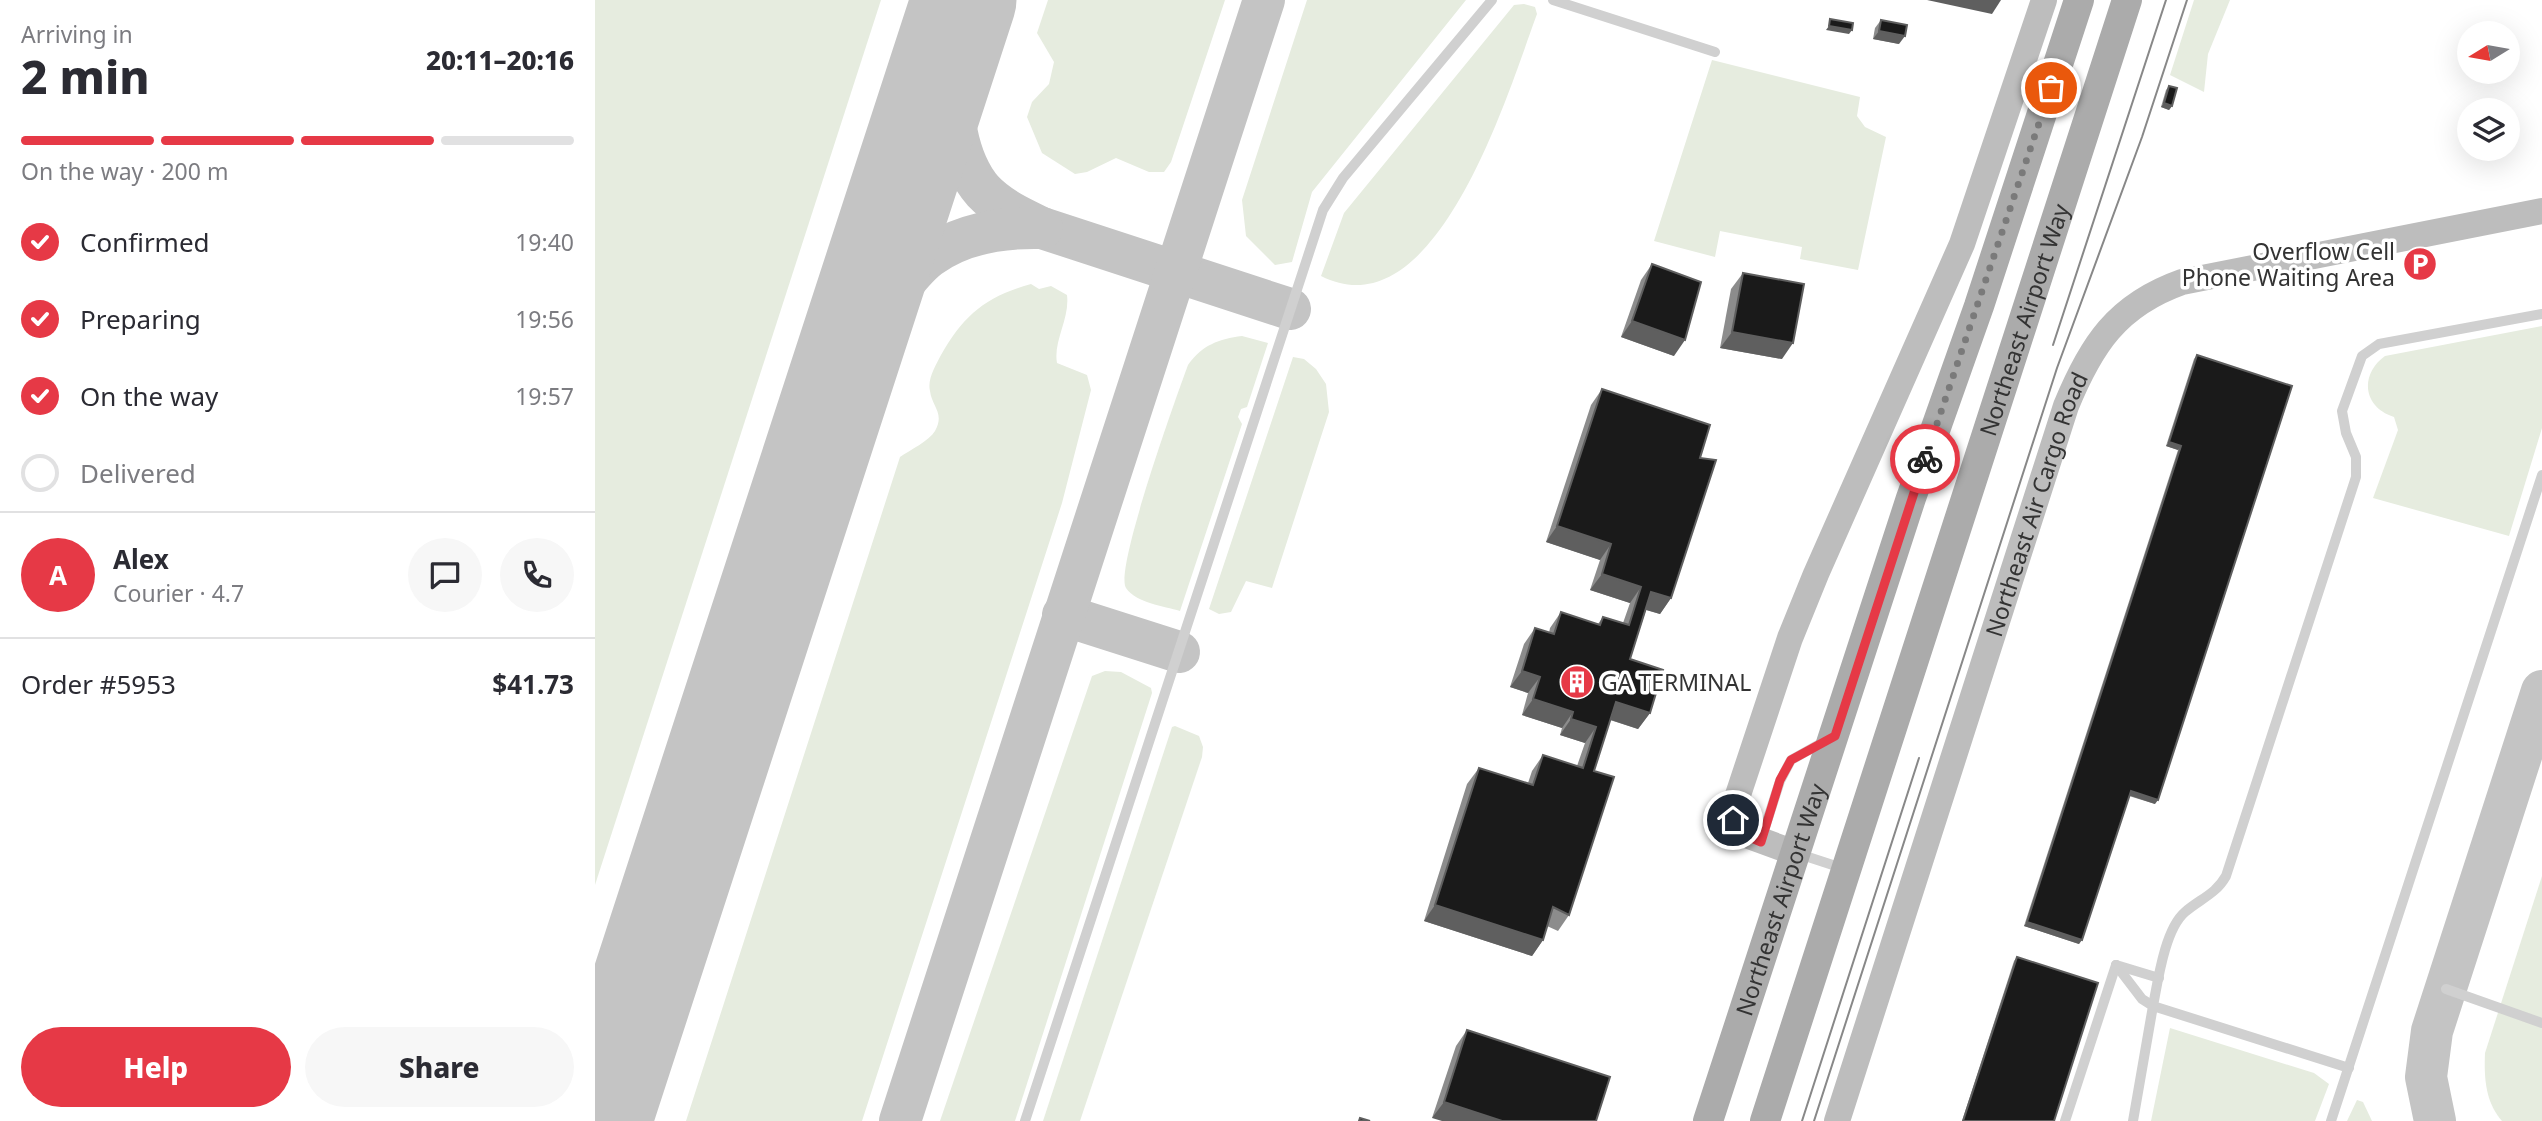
<!DOCTYPE html>
<html lang="en">
<head>
<meta charset="utf-8">
<style>
  body { margin:0; font-family:"Noto Sans",sans-serif; background:#f7f7f7; color:#2b2b33; height:100vh; display:flex; flex-direction:column; font-size:26px; white-space:nowrap }
  * { box-sizing:border-box; margin:0 }
  p { font-size:23px; color:#7c7c81 }
  .icon { flex:none; width:38px; height:38px; fill:none; stroke:currentColor; stroke-width:2; stroke-linecap:round; stroke-linejoin:round }
  .map { position:relative; flex:1; overflow:hidden }
  .panel { display:flex; flex-direction:column; background:#fff; width:595px }
  .panel>* { flex:none }
  .needle { width:46px; rotate:259deg }
  .tools { position:absolute; left:1862px; top:21px; display:grid; gap:14px }
  .tools a { display:grid; place-items:center; width:63px; height:63px; border-radius:50%; background:#fff; box-shadow:0 7px 28px #0002; font-size:35px }
  .pin { position:absolute; display:grid; place-items:center; width:60px; height:60px; color:#fff; margin:-30px; border:4px solid #fff; border-radius:50%; box-shadow:0 2px 7px #0007 }
  .courier { position:absolute; display:grid; place-items:center; width:70px; height:70px; margin:-35px; border:5px solid #e63946; border-radius:50%; background:#fff; color:#222; box-shadow:0 2px 9px #0007 }
  .overview em { font-style:normal; font-weight:800 }
  .overview div { display:flex; flex-direction:column-reverse }
  .overview { display:flex; align-items:center; justify-content:space-between; height:119px; padding:0 21px }
  h1 { font-size:46px; font-weight:800; line-height:52px }
  .bar { display:grid; grid-template-columns:repeat(4,1fr); gap:10px 7px; align-content:center; height:84px; padding:0 21px }
  .bar i { height:9px; border-radius:5px; background:#e1e1e2 }
  .bar .selected { background:#e63946 }
  .bar p { grid-column:span 4 }
  .line { display:flex; align-items:center; gap:18px; padding:0 21px; border-top:2px solid #e1e1e2 }
  .line div { flex:1 }
  .round { display:grid; place-items:center; flex:none; width:74px; height:74px; border-radius:37px; background:#f7f7f7 }
  ol { padding:0 21px; list-style:none }
  li { display:flex; align-items:center; gap:21px; height:77px }
  li p { margin-inline-start:auto }
  li .icon { padding:7px; border-radius:50%; background:#e63946; color:#fff; stroke-width:4 }
  li:last-child { color:#7c7c81 }
  li i { width:38px; height:38px; border:4px solid #e1e1e2; border-radius:50% }
  .action { display:flex; gap:14px; margin-top:auto; padding:14px 21px }
  .action a { flex:1; height:80px; border-radius:42px; background:#e63946; color:#fff; font-size:28px; font-weight:800; line-height:80px; text-align:center }
  .action a+a { background:#f7f7f7; color:#2b2b33 }
  main { display:flex; flex:1; min-height:0 }
  .map>svg:first-child { display:block }
</style>
</head>
<body>
<main>
<section class="panel">
<div class="overview"><div><h1>2 min</h1><p>Arriving in</p></div><em>20:11–20:16</em></div>
<div class="bar"><i class="selected"></i><i class="selected"></i><i class="selected"></i><i></i><p>On the way · 200 m</p></div>
<ol>
<li><svg class="icon" aria-label="check" viewBox="0 0 24 24"><path d="M5 12l5 5 9-10"/></svg>Confirmed<p>19:40</p></li>
<li><svg class="icon" aria-label="check" viewBox="0 0 24 24"><path d="M5 12l5 5 9-10"/></svg>Preparing<p>19:56</p></li>
<li><svg class="icon" aria-label="check" viewBox="0 0 24 24"><path d="M5 12l5 5 9-10"/></svg>On the way<p>19:57</p></li>
<li><i></i>Delivered</li>
</ol>
<div class="line" style="height:126px"><b class="round" style="background:#e63946;color:#fff">A</b><div><b>Alex</b><p>Courier · 4.7</p></div><a class="round"><svg class="icon" aria-label="chat" viewBox="0 0 24 24"><path d="M4 5h16v11H9l-5 4z"/></svg></a><a class="round"><svg class="icon" aria-label="phone" viewBox="0 0 24 24"><path d="M5 4h4l2 5-3 2q2 4 5 5l2-3 5 2v4C11 20 4 13 5 4z"/></svg></a></div>
<div class="line" style="height:91px"><div>Order #5953</div><b>$41.73</b></div>
<div class="action"><a>Help</a><a>Share</a></div>
</section>
<div class="map">
<svg width="1947" height="1121" viewBox="0 0 1947 1121">
  <rect width="100%" height="100%" fill="#fff"/>
  <!-- green -->
  <g fill="#e6ecdf">
    <path d="M0 0H286L0 885Z"/>
    <path d="M453 0H630L576 162 569 172H554L521 158 492 172 480 174 447 153 432 117 437 102 454 84 459 62 442 33Z"/>
    <path d="M712 0H871L717 192 697 262 680 265 651 236 647 200Z"/>
    <path d="M1599 0H1635L1613 54 1609 92 1575 75Z"/>
    <path d="M929 4 940 7 942 14C914 89 842 335 726 276L749 213 919 5Z"/>
    <path d="M1117 60 1265 97 1262 116 1270 127 1291 137 1263 270 1205 259 1207 247 1125 231 1120 257 1059 241Z"/>
    <path d="M436 284 444 289 456 286 472 295C475 319 458 341 462 363L492 375 496 390 467 503 267 1121H91L305 457C315 450 334 441 340 431 350 413 337 407 335 391 332 379 341 365 346 355 369 315 390 297 436 284Z"/>
    <path d="M1947 326V428L1914 536 1778 498 1803 430 1799 417C1767 407 1765 374 1790 356Z"/>
    <path d="M647 336 673 343 652 407 646 409 643 417 647 424 585 611C569 606 541 603 531 588 519 570 582 395 593 365 607 345 624 339 647 336Z"/>
    <path d="M698 357 709 359 721 369 731 384 734 412 677 588 651 581 636 612 624 614 614 609Z"/>
    <path d="M510 671 526 672 556 688 557 693 420 1121H345L497 676Z"/>
    <path d="M580 726 604 736 608 747 607 757 485 1121H448L577 727Z"/>
    <path d="M1947 876V1121H1907C1890 1102 1889 1077 1890 1053Z"/>
    <path d="M1575 1028 1719 1073 1734 1084 1720 1121H1556Z"/>
    <path d="M1762 1100 1768 1102 1777 1121H1752Z"/>
  </g>
  <g fill="none" stroke-linecap="round" stroke-linejoin="round">
    <!-- taxiway -->
    <g stroke="#c4c4c4" stroke-width="42">
      <path d="M354 45C357 92 355 153 388 191 404 208 426 218 447 228L695 309"/>
      <path d="M251 364C271 336 309 276 334 257 367 233 408 227 447 228"/>
      <path d="M468 615 584 652"/>
      <path d="M305 1121 669 0"/>
      <path d="M1840 1121 1831 1077 1837 1031 1947 691"/>
    </g>
    <!-- runway -->
    <path stroke="#c4c4c4" stroke-width="105" d="M4 1121 369 0"/>
    <!-- lane -->
    <g stroke="#d0d0d0" stroke-width="10">
      <path d="M958 0 1120 52"/>
      <path d="M1166 840 1185 781 1196 760 1230 741"/>
      <path d="M1204 854 1250 869"/>
      <path d="M1521 965 1547 999 1558 1006 1538 1121"/>
      <path d="M1521 965 1564 978"/>
      <path d="M1851 989 1947 1023"/>
      <path d="M1754 1068 1558 1006C1563 980 1570 929 1590 912 1605 899 1621 894 1631 876L1761 477V457L1751 433 1747 411 1767 356 1784 344 1947 314"/>
      <path d="M430 1121 728 210 748 178 897 0"/>
      <path d="M1470 1121 1521 965"/>
      <path d="M1736 1121 1947 475"/>
    </g>
    <!-- secondary -->
    <g stroke="#bdbdbd" stroke-width="26">
      <path d="M1200 853 1143 832 1138 810 1195 638 1221 574 1367 244 1449 0"/>
      <path id="s1" d="M1242 1121 1471 406C1496 345 1522 305 1587 282L1947 211"/>
    </g>
    <!-- primary -->
    <g stroke="#ababab" stroke-width="30">
      <path id="s2" d="M1113 1121 1316 498 1384 306 1484 0"/>
      <path id="s3" d="M1170 1121 1532 0"/>
    </g>
    <!-- tram -->
    <g stroke="#888" stroke-width="2">
      <path d="M1458 345 1571 0"/>
      <path d="M1207 1121 1324 758"/>
      <path d="M1219 1121 1462 368 1547 137 1592 0"/>
    </g>
  </g>
  <!-- wall -->
  <g fill="#8c8c8c">
    <path d="M1286 20 1304 44 1278 39 1280 28Z"/>
    <path d="M1574 86 1577 106 1574 110 1566 107 1571 90Z"/>
    <path d="M1057 264 1079 356 1026 337 1046 280Z"/>
    <path d="M1148 273 1187 359 1125 348 1136 289Z"/>
    <path d="M1602 355 1560 804 1534 796 1484 944 1429 926 1583 450 1571 446 1599 359Z"/>
    <path d="M1007 389 1105 458 1076 598 1065 614 1051 610 1035 659 1055 713 1043 729 1015 720 999 771 974 915 963 931 952 926 948 940 937 956 829 921 872 784 884 768 933 783 937 771 948 755 982 766 990 743 965 735 967 728 927 715 933 693 915 687 929 644 940 628 954 633 955 628 966 612 1003 624 1008 617 1028 623 1035 603 995 590 1005 560 951 542 996 405Z"/>
    <path d="M1422 957 1459 1121H1367L1419 961Z"/>
    <path d="M872 1030 1015 1077 837 1118 861 1046Z"/>
  </g>
  <!-- shaded-wall -->
  <g fill="#5f5f5f">
    <path d="M1332 0H1406L1397 14Z"/>
    <path d="M1234 26 1257 30 1254 34 1231 30Z"/>
    <path d="M1284 31 1310 36 1304 44 1278 39Z"/>
    <path d="M1569 103 1577 106 1574 110 1566 107Z"/>
    <path d="M1037 321 1090 340 1079 356 1026 337Z"/>
    <path d="M1137 332 1198 343 1187 359 1125 348Z"/>
    <path d="M1574 442 1586 446 1583 450 1571 446Z"/>
    <path d="M962 526 1016 544 1005 560 951 542Z"/>
    <path d="M1007 574 1046 587 1035 603 995 590Z"/>
    <path d="M1056 592 1076 598 1065 614 1045 608Z"/>
    <path d="M927 671 945 677 933 693 915 687Z"/>
    <path d="M938 699 978 712 967 728 927 715Z"/>
    <path d="M1021 702 1055 713 1043 729 1010 718Z"/>
    <path d="M976 719 1001 727 990 743 965 735Z"/>
    <path d="M1536 791 1563 800 1560 804 1533 795Z"/>
    <path d="M840 905 948 940 937 956 829 921Z"/>
    <path d="M1432 922 1487 940 1484 944 1429 926Z"/>
    <path d="M849 1102 907 1121H847L837 1118Z"/>
  </g>
  <!-- building -->
  <g fill="#1a1a1a" stroke="#5f5f5f" stroke-width="2">
    <path d="M1235 19 1258 23 1257 30 1234 26Z"/>
    <path d="M1286 20 1312 25 1310 36 1284 31Z"/>
    <path d="M1574 86 1582 88 1577 106 1569 103Z"/>
    <path d="M1057 264 1106 282 1090 340 1037 321Z"/>
    <path d="M1148 273 1209 284 1198 343 1137 332Z"/>
    <path d="M1602 355 1697 386 1563 800 1536 791 1487 940 1432 922 1586 446 1574 442Z"/>
    <path d="M1007 389 1115 425 1105 458 1121 460 1076 598 1056 592 1035 659 1068 670 1055 713 1021 702 999 771 1019 777 974 915 958 907 948 940 840 905 884 768 938 785 948 755 988 768 1001 727 976 719 978 712 938 699 945 677 927 671 940 628 959 634 966 612 1005 625 1008 617 1034 625 1046 587 1007 574 1016 544 962 526Z"/>
    <path d="M1422 957 1503 983 1459 1121H1368Z"/>
    <path d="M872 1030 1015 1077 1001 1121H907L849 1102Z"/>
    <path d="M765 1118 775 1121H764Z"/>
  </g>
  <g fill="none" stroke-linecap="round" stroke-linejoin="round">
    <!-- done -->
    <path stroke="#7a7a7a" stroke-width="7" stroke-dasharray="0 12.6" d="M1330 459 1456 88"/>
    <!-- route -->
    <path stroke="#e63946" stroke-width="9" d="M1138 820 1143 832 1166 842 1185 780 1196 760 1240 736 1330 459"/>
  </g>
  <!-- icons -->
  <defs>
    <g id="parking-disc" transform="scale(1.75)"><circle r="9.5" fill="#e63946" stroke="#fff"/><path d="M-3.5-5.5H1a3.5 3.5 0 0 1 0 7H-1V5.5H-3.5ZM-1-3.4V-.6H.8a1.4 1.4 0 0 0 0-2.8Z" fill="#fff"/></g>
    <g id="building-disc" transform="scale(1.75)"><circle r="9.5" fill="#e63946" stroke="#fff"/><path d="M-4-6H4V6H1V3H-1V6H-4ZM-2.5-4.3h1.7v1.8h-1.7ZM.8-4.3h1.7v1.8H.8ZM-2.5-1h1.7V.8h-1.7ZM.8-1h1.7V.8H.8Z" fill="#fff"/></g>
  </defs>
  <g fill-rule="evenodd">
    <use href="#parking-disc" x="1825" y="264"/>
    <use href="#building-disc" x="982" y="682"/>
  </g>
  <g text-anchor="middle" dominant-baseline="central" stroke-width="7" stroke-linejoin="round" paint-order="stroke">
    <!-- poi labels -->
    <g font-size="23" fill="#333" stroke="#fff" text-anchor="end">
      <text x="1800" y="251">Overflow Cell<tspan x="1800" dy="26">Phone Waiting Area</tspan></text>
      <text x="1006" y="682" text-anchor="start">GA TERMINAL</text>
    </g>
    <!-- street labels -->
    <g font-size="23" fill="#333" stroke="#fff">
      <text stroke="none"><textPath href="#s3" startOffset="842">Northeast Airport Way</textPath></text>
      <text stroke="none"><textPath href="#s1" startOffset="648">Northeast Air Cargo Road</textPath></text>
      <text stroke="none"><textPath href="#s2" startOffset="233">Northeast Airport Way</textPath></text>
    </g>
  </g>
</svg>
<div class="tools">
<a><svg class="needle" viewBox="-14 -14 28 28"><path d="M0-13l5 13h-10z" fill="#e53935"/><path d="M0 13l5-13h-10z" fill="#7c7c81"/></svg></a>
<a><svg class="icon" aria-label="layers" viewBox="0 0 24 24"><path d="M12 4l9 5-9 5-9-5zM3 14l9 5 9-5"/></svg></a>
</div>
<div class="pin" style="left:1456px;top:88px;background:#ea580c"><svg class="icon" aria-label="bag" viewBox="0 0 24 24"><path d="M5 8h14l-1 12H6zM9 8a3 3 0 0 1 6 0"/></svg></div>
<div class="pin" style="left:1138px;top:820px;background:#1f2937"><svg class="icon" aria-label="home" viewBox="0 0 24 24"><path d="M3 11l9-7 9 7M6 9v11h12V9"/></svg></div>
<div class="courier" style="left:1330px;top:459px"><svg class="icon" aria-label="bike" viewBox="0 0 24 24"><circle cx="6" cy="16" r="4"/><circle cx="18" cy="16" r="4"/><path d="M6 16l4-8h5l3 8M10 8l3 8H6M13 5h3"/></svg></div>
</div>
</main>
</body>
</html>
